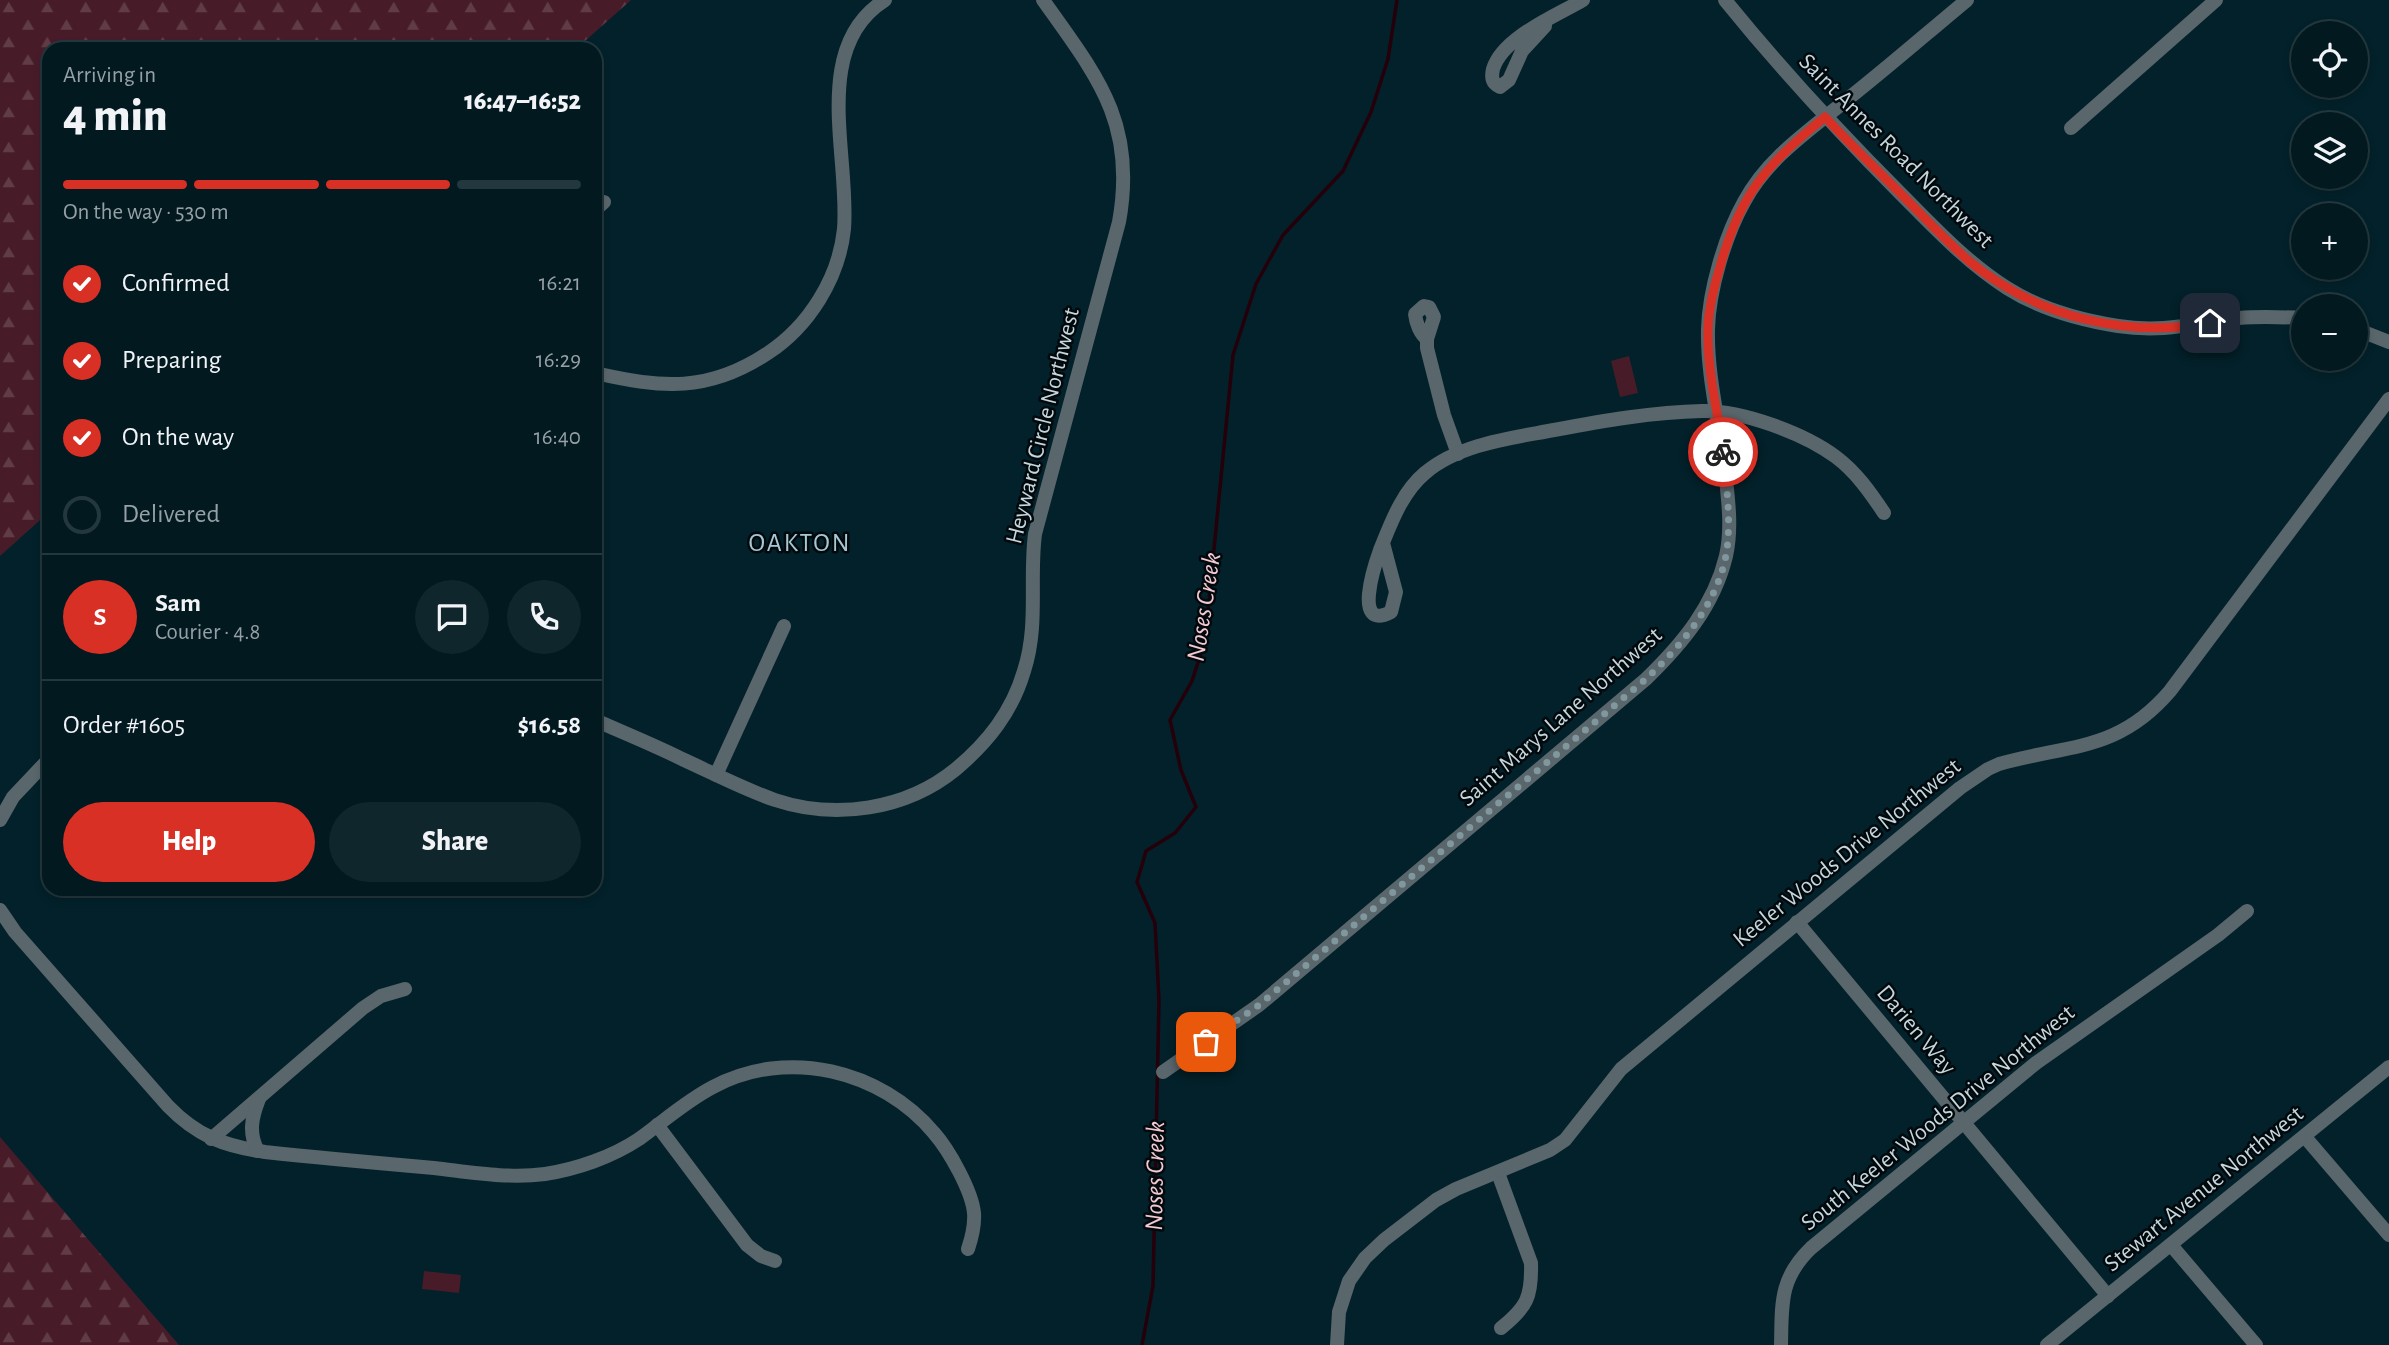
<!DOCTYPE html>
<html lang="en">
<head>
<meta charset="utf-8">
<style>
  body { margin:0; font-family:"Alegreya Sans",sans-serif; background:#10262d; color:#f1f3f6; height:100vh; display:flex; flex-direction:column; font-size:26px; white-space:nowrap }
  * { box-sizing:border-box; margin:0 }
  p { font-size:23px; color:#96a0a5 }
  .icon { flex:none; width:38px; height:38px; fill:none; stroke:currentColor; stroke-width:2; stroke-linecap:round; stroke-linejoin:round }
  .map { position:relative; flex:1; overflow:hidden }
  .side { position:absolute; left:42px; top:42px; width:560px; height:854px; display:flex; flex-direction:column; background:#021920; border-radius:21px; box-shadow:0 4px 10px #0003,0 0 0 2px #23383e }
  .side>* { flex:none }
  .controls { position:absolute; left:2291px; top:21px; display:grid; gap:14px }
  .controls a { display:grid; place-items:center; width:77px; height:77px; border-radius:50%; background:#021920; box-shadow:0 4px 10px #0003,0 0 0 2px #23383e; font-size:35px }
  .pin { position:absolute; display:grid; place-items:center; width:60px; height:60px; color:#fff; margin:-30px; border-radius:14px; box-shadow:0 4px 10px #0006 }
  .courier { position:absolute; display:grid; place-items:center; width:70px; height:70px; margin:-35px; border:5px solid #d93025; border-radius:50%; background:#fff; color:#222; box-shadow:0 2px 9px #0007 }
  .head em { font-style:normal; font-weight:800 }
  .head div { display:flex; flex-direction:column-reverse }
  .head { display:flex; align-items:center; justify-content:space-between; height:119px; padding:0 21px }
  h1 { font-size:46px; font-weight:800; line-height:52px }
  .bar { display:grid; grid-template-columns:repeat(4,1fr); gap:10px 7px; align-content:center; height:84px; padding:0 21px }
  .bar i { height:9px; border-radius:5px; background:#23383e }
  .bar .on { background:#d93025 }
  .bar p { grid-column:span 4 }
  .line { display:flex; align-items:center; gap:18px; padding:0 21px; border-top:2px solid #23383e }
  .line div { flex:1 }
  .round { display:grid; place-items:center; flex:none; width:74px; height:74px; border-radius:37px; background:#10262d }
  ol { padding:0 21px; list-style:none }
  li { display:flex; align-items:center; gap:21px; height:77px }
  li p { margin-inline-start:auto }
  li .icon { padding:7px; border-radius:50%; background:#d93025; color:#fff; stroke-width:4 }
  li:last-child { color:#96a0a5 }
  li i { width:38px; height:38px; border:4px solid #23383e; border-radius:50% }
  .action { display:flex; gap:14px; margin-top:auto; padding:14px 21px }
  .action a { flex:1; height:80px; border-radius:42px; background:#d93025; color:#fff; font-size:28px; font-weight:800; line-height:80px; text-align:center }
  .action a+a { background:#10262d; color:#f1f3f6 }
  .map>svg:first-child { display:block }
</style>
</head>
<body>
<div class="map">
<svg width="2389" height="1345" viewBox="0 0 2389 1345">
  <defs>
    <pattern id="forest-firs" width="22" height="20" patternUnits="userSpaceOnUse" patternTransform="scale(1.75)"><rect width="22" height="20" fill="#471c28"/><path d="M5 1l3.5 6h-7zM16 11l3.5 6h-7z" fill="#603c47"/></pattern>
  </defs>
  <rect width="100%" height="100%" fill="#03212a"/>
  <!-- green -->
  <g fill="#471c28">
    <path d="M1629 356 1638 393 1620 397 1611 361Z"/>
    <path d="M424 1271 461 1275 459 1293 422 1289Z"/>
  </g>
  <!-- forest -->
  <g fill="url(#forest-firs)">
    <path d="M0 0H631L576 49H49V512L0 556Z"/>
    <path d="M0 1137 179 1345H0Z"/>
  </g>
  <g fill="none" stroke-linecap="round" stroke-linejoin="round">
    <!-- stream -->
    <path stroke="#24000a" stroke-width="3.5" d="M1142 1345 1153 1286 1159 1000 1155 923 1137 882 1146 851 1175 833 1196 807 1181 770 1170 720 1192 681 1205 641 1233 355 1256 284 1283 235 1343 171 1371 112 1388 59 1397 0"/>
    <!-- minor -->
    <g stroke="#59666b" stroke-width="14">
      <path d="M1725 0C1780 68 1838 131 1900 193 1934 227 1966 262 2007 288 2040 309 2080 320 2118 326 2164 333 2195 323 2239 318 2261 316 2282 317 2303 318"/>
      <path d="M1545 22V26L1522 51 1509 80 1500 87C1492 83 1491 78 1493 69 1503 37 1556 16 1583 0"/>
      <path d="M2071 128 2216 0"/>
      <path d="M595 210 604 202"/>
      <path d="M2356 329 2389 342"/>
      <path d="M1427 339C1420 334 1416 323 1415 314L1424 306 1429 307 1434 317 1427 339V348L1444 415 1458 454"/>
      <path d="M595 373C662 388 708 393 768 353 809 326 839 278 844 229 850 156 810 47 885 0"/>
      <path d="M1383 543 1396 592 1391 612C1352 632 1375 564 1380 550 1391 523 1402 492 1425 473 1459 444 1512 438 1554 430 1602 421 1653 412 1702 411 1741 410 1804 433 1836 457 1856 472 1870 492 1884 513"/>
      <path d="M595 720C624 733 654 745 682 759 713 773 743 789 775 800 835 820 906 810 956 769 988 742 1012 712 1024 671 1039 625 1029 580 1035 534L1119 222C1137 123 1097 76 1043 0"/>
      <path d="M716 775 784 626"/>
      <path d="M0 820 13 797 49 759"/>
      <path d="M0 910 15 932 168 1106C197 1136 224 1146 265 1152 321 1158 377 1163 434 1168 470 1172 508 1179 545 1174 577 1169 612 1157 639 1139 664 1121 686 1101 713 1087 787 1047 881 1070 934 1133 949 1150 972 1191 974 1213 975 1226 972 1237 968 1249"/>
      <path d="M1797 922 2108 1296"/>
      <path d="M1198 1030 1206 1042"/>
      <path d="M1163 1072 1259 1005 1646 679C1682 644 1714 606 1726 556 1733 525 1727 492 1724 461 1718 417 1707 373 1708 329 1709 290 1725 236 1744 202 1767 159 1807 132 1844 102 1886 69 1926 34 1967 0"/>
      <path d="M657 1125 747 1245 761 1256 775 1261"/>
      <path d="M2305 1137 2389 1235"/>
      <path d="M211 1139 363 1008 381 996 405 989"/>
      <path d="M258 1151C248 1133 252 1117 259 1099"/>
      <path d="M1498 1173 1531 1263C1532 1297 1527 1307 1501 1328"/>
      <path d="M2171 1245 2256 1345"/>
      <path d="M1337 1345 1339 1312 1349 1281 1365 1258 1384 1240 1436 1200 1456 1189 1550 1150 1565 1140 1621 1069 1960 788 1988 769 1999 764C2069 744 2118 752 2170 691L2389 399"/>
      <path d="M1781 1345C1782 1304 1779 1279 1811 1248L2036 1063 2218 935 2247 911"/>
      <path d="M2047 1345 2389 1067"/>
    </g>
  </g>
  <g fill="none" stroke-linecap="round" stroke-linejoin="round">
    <!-- done -->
    <path stroke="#81979e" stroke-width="7" stroke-dasharray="0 12.6" d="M1206 1042 1259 1005 1646 679C1685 642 1725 595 1728 538 1730 510 1726 481 1723 452"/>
    <!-- route -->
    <path stroke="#d93025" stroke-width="9" d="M1723 452C1718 412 1707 371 1708 330 1708 310 1714 287 1720 267 1740 194 1766 165 1825 117 1849 143 1875 168 1900 193 1923 216 1945 240 1969 261 2037 317 2124 338 2210 323"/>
  </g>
  <g text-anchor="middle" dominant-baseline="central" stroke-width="5" stroke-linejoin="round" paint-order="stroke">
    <!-- street labels -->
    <g font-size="24" fill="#c5d6dc" stroke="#01090d">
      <text transform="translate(1896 151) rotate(45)">Saint Annes Road Northwest</text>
      <text transform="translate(1043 426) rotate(-76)">Heyward Circle Northwest</text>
      <text transform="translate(1561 717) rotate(-41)">Saint Marys Lane Northwest</text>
      <text transform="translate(1847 853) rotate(-39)">Keeler Woods Drive Northwest</text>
      <text transform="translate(1916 1030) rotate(50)">Darien Way</text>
      <text transform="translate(1938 1118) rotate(-39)">South Keeler Woods Drive Northwest</text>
      <text transform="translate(2204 1189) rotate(-39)">Stewart Avenue Northwest</text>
    </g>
    <!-- neighbourhood labels -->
    <g font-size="26" letter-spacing="2" fill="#a6c7d3" stroke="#01090d">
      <text x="800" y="543">OAKTON</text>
    </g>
    <!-- water labels -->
    <g font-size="26" font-style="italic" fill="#f3c9d2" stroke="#01090d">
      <text transform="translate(1204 607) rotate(-81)">Noses Creek</text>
      <text transform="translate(1155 1176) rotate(-89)">Noses Creek</text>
    </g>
  </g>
</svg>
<div class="controls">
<a><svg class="icon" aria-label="locate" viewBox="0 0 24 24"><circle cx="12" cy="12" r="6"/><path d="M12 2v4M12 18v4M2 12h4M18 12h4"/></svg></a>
<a><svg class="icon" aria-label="layers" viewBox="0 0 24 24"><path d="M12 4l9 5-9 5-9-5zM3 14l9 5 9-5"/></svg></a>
<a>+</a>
<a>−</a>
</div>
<div class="pin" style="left:1206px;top:1042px;background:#ea580c"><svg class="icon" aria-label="bag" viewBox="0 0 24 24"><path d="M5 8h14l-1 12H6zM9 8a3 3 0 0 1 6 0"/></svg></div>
<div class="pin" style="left:2210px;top:323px;background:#1f2937"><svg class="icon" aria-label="home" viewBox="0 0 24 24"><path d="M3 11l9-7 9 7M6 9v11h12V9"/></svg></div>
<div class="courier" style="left:1723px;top:452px"><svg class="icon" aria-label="bike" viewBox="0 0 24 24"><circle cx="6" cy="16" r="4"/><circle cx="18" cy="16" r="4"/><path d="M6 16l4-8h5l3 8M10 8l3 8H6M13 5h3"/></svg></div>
<section class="side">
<div class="head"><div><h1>4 min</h1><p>Arriving in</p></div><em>16:47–16:52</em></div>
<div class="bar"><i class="on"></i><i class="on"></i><i class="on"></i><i></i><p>On the way · 530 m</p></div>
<ol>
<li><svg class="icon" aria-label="check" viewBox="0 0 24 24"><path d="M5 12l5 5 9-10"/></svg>Confirmed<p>16:21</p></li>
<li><svg class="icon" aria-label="check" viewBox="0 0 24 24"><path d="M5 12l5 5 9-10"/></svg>Preparing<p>16:29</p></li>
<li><svg class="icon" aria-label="check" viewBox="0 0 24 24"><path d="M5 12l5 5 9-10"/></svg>On the way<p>16:40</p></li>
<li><i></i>Delivered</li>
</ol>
<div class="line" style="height:126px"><b class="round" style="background:#d93025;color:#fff">S</b><div><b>Sam</b><p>Courier · 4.8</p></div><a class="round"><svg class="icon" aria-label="chat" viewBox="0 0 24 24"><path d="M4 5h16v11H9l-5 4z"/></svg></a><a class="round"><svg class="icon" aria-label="phone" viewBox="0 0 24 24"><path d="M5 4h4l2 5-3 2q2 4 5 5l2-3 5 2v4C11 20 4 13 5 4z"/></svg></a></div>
<div class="line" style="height:91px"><div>Order #1605</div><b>$16.58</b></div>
<div class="action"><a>Help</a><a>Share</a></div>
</section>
</div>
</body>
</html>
